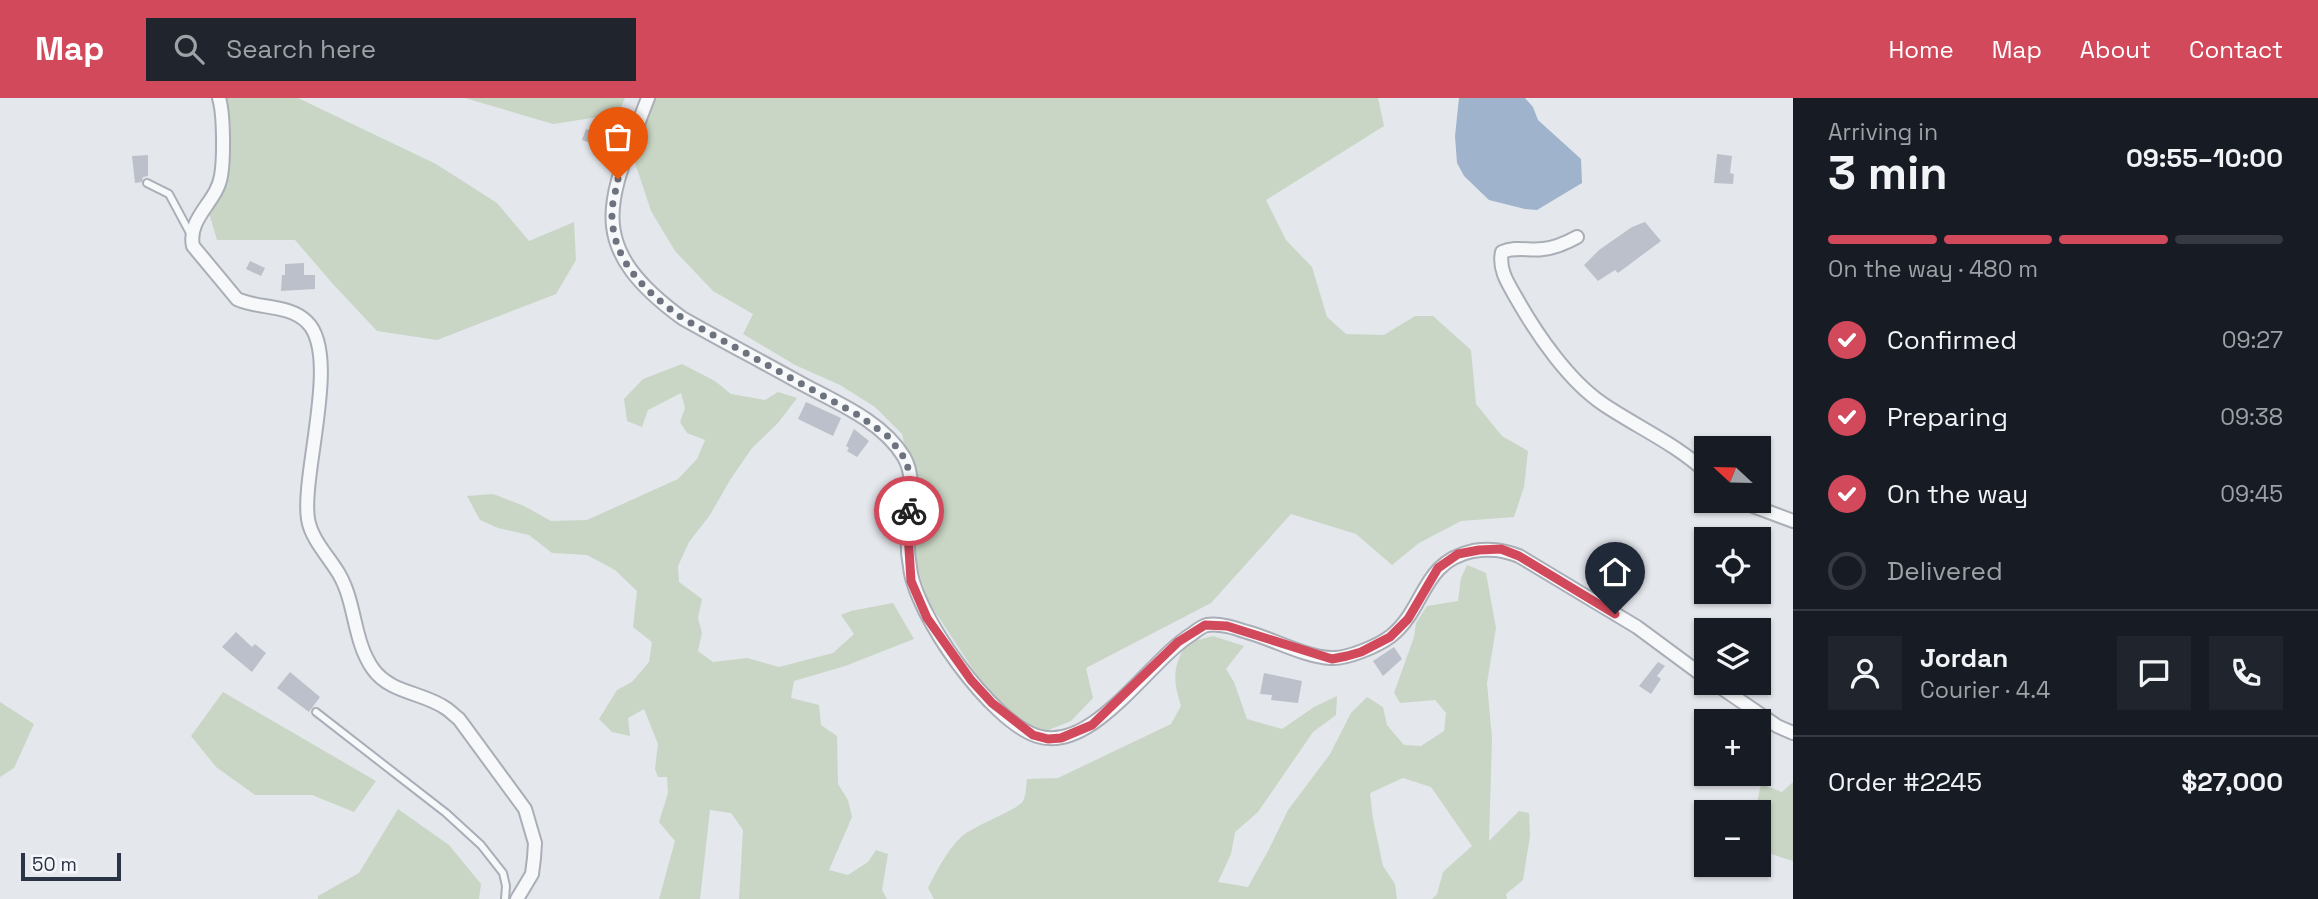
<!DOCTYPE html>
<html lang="en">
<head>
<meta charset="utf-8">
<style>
  body { margin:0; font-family:"Space Grotesk",sans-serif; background:#20242c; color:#f1f3f6; height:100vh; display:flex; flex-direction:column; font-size:26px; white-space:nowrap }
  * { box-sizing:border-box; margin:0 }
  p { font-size:23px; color:#9ea1a6 }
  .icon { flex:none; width:38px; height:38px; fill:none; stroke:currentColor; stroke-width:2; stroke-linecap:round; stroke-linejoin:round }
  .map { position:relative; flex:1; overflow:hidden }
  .drawer { display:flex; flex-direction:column; background:#171b24; width:525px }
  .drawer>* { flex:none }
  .needle { width:46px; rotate:292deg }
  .controls { position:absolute; left:1694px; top:338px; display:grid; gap:14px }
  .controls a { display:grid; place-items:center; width:77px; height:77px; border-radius:0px; background:#171b24; box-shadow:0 2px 5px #0004; font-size:35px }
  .scale { position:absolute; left:21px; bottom:18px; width:100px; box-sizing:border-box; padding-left:7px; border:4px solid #2b3445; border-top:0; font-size:19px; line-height:24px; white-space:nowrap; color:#2b3445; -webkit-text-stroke:5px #f4f6f9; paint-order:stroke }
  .pin { position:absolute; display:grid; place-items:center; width:60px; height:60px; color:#fff; margin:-72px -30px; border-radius:50% 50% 50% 0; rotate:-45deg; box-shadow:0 0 7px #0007 }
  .pin .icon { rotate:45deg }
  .courier { position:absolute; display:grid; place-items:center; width:70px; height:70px; margin:-35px; border:5px solid #d1495b; border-radius:50%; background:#fff; color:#222; box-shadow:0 2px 9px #0007 }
  .overview em { font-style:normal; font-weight:700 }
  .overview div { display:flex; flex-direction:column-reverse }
  .overview { display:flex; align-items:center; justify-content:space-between; height:119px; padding:0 35px }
  h1 { font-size:46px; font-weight:700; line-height:52px }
  .bar { display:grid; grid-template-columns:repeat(4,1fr); gap:10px 7px; align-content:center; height:84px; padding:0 35px }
  .bar i { height:9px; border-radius:5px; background:#363941 }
  .bar .current { background:#d1495b }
  .bar p { grid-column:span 4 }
  .line { display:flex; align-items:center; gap:18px; padding:0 35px; border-top:2px solid #363941 }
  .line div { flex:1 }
  .round { display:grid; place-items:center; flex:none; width:74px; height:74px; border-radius:0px; background:#20242c }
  ol { padding:0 35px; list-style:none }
  li { display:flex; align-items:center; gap:21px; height:77px }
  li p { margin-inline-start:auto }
  li .icon { padding:7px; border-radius:50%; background:#d1495b; color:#fff; stroke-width:4 }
  li:last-child { color:#9ea1a6 }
  li i { width:38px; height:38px; border:4px solid #363941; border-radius:50% }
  header { display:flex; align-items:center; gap:42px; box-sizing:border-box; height:98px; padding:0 35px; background:#d1495b; color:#fff }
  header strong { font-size:33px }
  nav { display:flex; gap:38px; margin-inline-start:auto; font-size:24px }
  .search { width:490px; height:63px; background:#20242c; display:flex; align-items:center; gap:18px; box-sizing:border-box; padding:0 24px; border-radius:0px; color:#9ea1a6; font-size:26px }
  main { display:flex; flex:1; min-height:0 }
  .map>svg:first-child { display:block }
</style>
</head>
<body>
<header>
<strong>Map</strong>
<div class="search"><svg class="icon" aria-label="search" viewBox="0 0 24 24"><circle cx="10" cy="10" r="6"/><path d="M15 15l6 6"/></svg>Search here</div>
<nav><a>Home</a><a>Map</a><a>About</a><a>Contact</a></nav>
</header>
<main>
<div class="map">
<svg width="1793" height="801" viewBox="0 0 1793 801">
  <rect width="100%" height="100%" fill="#e4e7ec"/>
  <!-- green -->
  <g fill="#c9d6c5">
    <path d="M223 0H298L436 66 497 105 529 143 574 124 576 162 556 196 437 242 377 233 332 185 295 142H217L209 115 222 84Z"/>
    <path d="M465 0H625L618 16 553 26Z"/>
    <path d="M651 0H1378L1384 28 1266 102 1286 142 1312 169 1327 219 1346 236 1384 237 1415 218H1433L1471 252 1476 306 1502 338 1528 353 1524 389 1514 419 1461 423 1419 445 1392 467 1356 436 1291 416 1211 505 1086 570 1093 600 1071 623 1046 633 1016 625 978 579 928 503 908 440 912 379 902 336 875 309 840 287 795 267 743 236 753 216 713 193 675 153 651 113 633 59Z"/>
    <path d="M682 266 715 283 731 296 765 302 778 294 797 300 778 325 752 350 730 382 710 417 689 444 678 468 679 484 702 501 698 520 702 535 698 553 713 564 747 560 779 569 833 555 854 536 841 517 851 513 893 505 914 541 845 568 794 583 791 600 819 607 821 627 837 638 838 686 848 702 852 719 829 772 848 777 868 764 876 752 888 756 882 792 887 801H739L743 732 731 715 710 712 700 801H659L675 743 659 724 668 695 667 679H658L655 671 658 646 644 611 628 620 630 638 612 634 599 621 617 592 632 584 649 564 652 544 633 529 637 493 615 472 587 457 552 455 529 437 498 430 480 422 467 398 493 396 524 408 551 423 587 422 678 381 697 361 705 342 687 335 680 324 685 310 681 295 648 312 642 329 627 323 624 301 643 281Z"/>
    <path d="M1467 467 1486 475 1496 530 1487 585 1492 640 1489 743 1519 713 1529 715 1530 738 1523 782 1506 796 1507 801H1432L1437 796 1443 774 1472 748 1431 689 1403 680 1370 695 1373 721 1383 768 1395 786 1397 801H934L928 790C937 772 946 754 961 739 974 727 1018 712 1023 703 1026 698 1026 688 1027 681L1058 680 1171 626 1181 608C1173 582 1172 569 1187 545L1213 538 1244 548 1226 571 1234 584 1247 621 1282 631 1314 609 1337 598 1336 617 1313 634 1258 714 1235 734 1231 756 1218 784 1248 789 1268 753 1288 712 1330 656 1351 615 1367 599 1383 609 1387 627 1404 647 1421 648 1444 633 1446 615 1435 602 1400 605 1394 595 1414 539 1416 525 1427 508 1458 503 1461 480Z"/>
    <path d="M223 594 376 683 354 714 312 697H255L216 669 191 638Z"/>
    <path d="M0 604 34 626 14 670 0 679Z"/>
    <path d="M1793 684V763L1759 752V714H1755L1761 686 1782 694Z"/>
    <path d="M398 711 449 747 481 786 479 801H318V798L359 775Z"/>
  </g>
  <!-- water -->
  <path fill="#9fb4cc" d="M1459 0H1525L1533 9 1538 22 1581 61 1582 85 1537 112 1525 111 1489 102 1464 78 1457 65 1455 38Z"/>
  <!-- building -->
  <g fill="#bbc0ca">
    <path d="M586 31 600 36 596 47 582 42Z"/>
    <path d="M1717 56 1732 58 1730 75 1734 76 1733 86 1714 85Z"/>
    <path d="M148 57V78L143 79 142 84 135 85 132 58Z"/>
    <path d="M1645 124 1661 143 1618 175 1615 172 1598 183 1584 167 1599 152 1632 129Z"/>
    <path d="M250 163 265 170 261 178 246 171Z"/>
    <path d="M304 165V177H315V191L281 193 282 177H285V166Z"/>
    <path d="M806 304 841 320 833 338 798 321Z"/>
    <path d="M854 331 869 343 857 359 847 353 849 350 846 348Z"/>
    <path d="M236 534 252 549 255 546 266 555 252 574 222 549Z"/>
    <path d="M1394 549 1402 561 1383 578 1373 563Z"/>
    <path d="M1658 564 1665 568 1657 578 1661 581 1651 596 1639 588Z"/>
    <path d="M290 574 320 599 309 614 277 590Z"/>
    <path d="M1264 575 1302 583 1298 605 1271 602 1272 597 1260 596Z"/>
  </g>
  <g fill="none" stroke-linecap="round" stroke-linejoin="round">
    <!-- service casing -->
    <g stroke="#a9aeb7" stroke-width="10">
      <g id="service">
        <path d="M147 85 169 96 191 137"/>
        <path d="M316 614 446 715 481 747 503 775 506 788 505 801"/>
      </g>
    </g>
    <!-- minor casing -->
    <g stroke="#a9aeb7" stroke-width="16">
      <g id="minor">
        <path d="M219 0C224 16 224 61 221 78 217 104 187 120 193 148L237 201C258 211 289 206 307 224 341 257 301 376 308 421 311 441 329 459 339 476 356 505 353 543 373 571 391 596 424 594 447 611 451 614 455 618 459 621L525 711 535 745 534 760 532 776 517 801"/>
        <path d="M648 0C610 101 580 145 682 220 719 241 757 261 795 282 832 303 881 321 904 359 917 382 908 410 908 434 907 446 908 458 910 469 915 517 991 623 1037 638 1093 656 1149 562 1192 536 1196 533 1202 528 1207 527 1220 525 1235 530 1247 534 1273 541 1305 559 1331 560 1347 561 1378 548 1391 538 1426 510 1421 464 1473 453 1490 450 1503 452 1519 458L1637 529 1706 580"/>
        <path d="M1577 139C1566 145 1555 150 1543 151 1529 153 1516 148 1502 154 1498 172 1509 187 1518 203 1538 238 1569 283 1603 306 1637 329 1676 346 1706 374"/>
        <path d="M1737 402 1793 423"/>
        <path d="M1713 584 1777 628 1793 635"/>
      </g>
    </g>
    <!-- service -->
    <use href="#service" stroke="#f7f8fa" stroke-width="6"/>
    <!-- minor -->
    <use href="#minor" stroke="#f7f8fa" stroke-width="12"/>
  </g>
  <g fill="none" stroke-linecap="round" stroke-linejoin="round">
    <!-- done -->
    <path stroke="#6c737f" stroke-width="7" stroke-dasharray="0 12.6" d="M618 81C616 93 611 107 612 119 614 166 647 194 682 220L858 317 889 339 905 361 910 376 909 413"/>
    <!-- route -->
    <path stroke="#d1495b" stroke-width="9" d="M909 413 908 435 911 483 927 520 971 582 992 605 1033 637 1048 641 1061 640 1092 627 1178 544 1205 527 1227 528 1332 561 1347 558 1361 554 1390 539 1408 521 1438 470 1458 456 1479 452 1501 451 1519 458 1615 516"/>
  </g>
</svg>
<div class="controls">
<a><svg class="needle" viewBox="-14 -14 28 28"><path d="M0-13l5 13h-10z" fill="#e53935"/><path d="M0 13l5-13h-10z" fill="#9ea1a6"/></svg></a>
<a><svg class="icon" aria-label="locate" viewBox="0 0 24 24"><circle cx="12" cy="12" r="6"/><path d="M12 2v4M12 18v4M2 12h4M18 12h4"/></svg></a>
<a><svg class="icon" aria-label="layers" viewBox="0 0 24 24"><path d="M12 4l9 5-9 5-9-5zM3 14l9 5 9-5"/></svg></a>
<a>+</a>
<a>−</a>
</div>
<div class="scale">50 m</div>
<div class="pin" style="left:618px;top:81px;background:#ea580c"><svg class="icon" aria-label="bag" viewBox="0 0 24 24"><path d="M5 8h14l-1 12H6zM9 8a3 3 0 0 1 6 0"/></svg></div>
<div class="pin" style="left:1615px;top:516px;background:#1f2937"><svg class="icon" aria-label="home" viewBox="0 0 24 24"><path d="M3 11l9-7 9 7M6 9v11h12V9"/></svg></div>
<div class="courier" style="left:909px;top:413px"><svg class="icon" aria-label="bike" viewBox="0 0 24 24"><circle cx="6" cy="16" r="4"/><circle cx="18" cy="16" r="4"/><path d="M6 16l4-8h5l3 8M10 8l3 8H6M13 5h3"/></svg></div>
</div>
<section class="drawer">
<div class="overview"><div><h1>3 min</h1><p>Arriving in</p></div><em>09:55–10:00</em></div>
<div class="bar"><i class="current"></i><i class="current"></i><i class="current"></i><i></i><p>On the way · 480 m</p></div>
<ol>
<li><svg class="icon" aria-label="check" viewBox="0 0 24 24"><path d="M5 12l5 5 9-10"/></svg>Confirmed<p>09:27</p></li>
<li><svg class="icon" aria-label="check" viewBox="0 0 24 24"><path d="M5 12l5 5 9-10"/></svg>Preparing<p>09:38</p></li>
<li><svg class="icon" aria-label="check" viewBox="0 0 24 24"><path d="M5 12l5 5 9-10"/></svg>On the way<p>09:45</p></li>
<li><i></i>Delivered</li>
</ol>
<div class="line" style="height:126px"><a class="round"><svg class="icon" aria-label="person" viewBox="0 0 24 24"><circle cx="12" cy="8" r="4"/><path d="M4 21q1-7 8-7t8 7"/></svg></a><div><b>Jordan</b><p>Courier · 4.4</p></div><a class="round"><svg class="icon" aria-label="chat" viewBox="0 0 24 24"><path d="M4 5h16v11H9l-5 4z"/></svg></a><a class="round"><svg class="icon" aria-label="phone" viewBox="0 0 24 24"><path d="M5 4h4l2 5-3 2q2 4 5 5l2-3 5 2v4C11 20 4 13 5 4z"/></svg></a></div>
<div class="line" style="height:91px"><div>Order #2245</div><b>$27,000</b></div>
</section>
</main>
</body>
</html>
